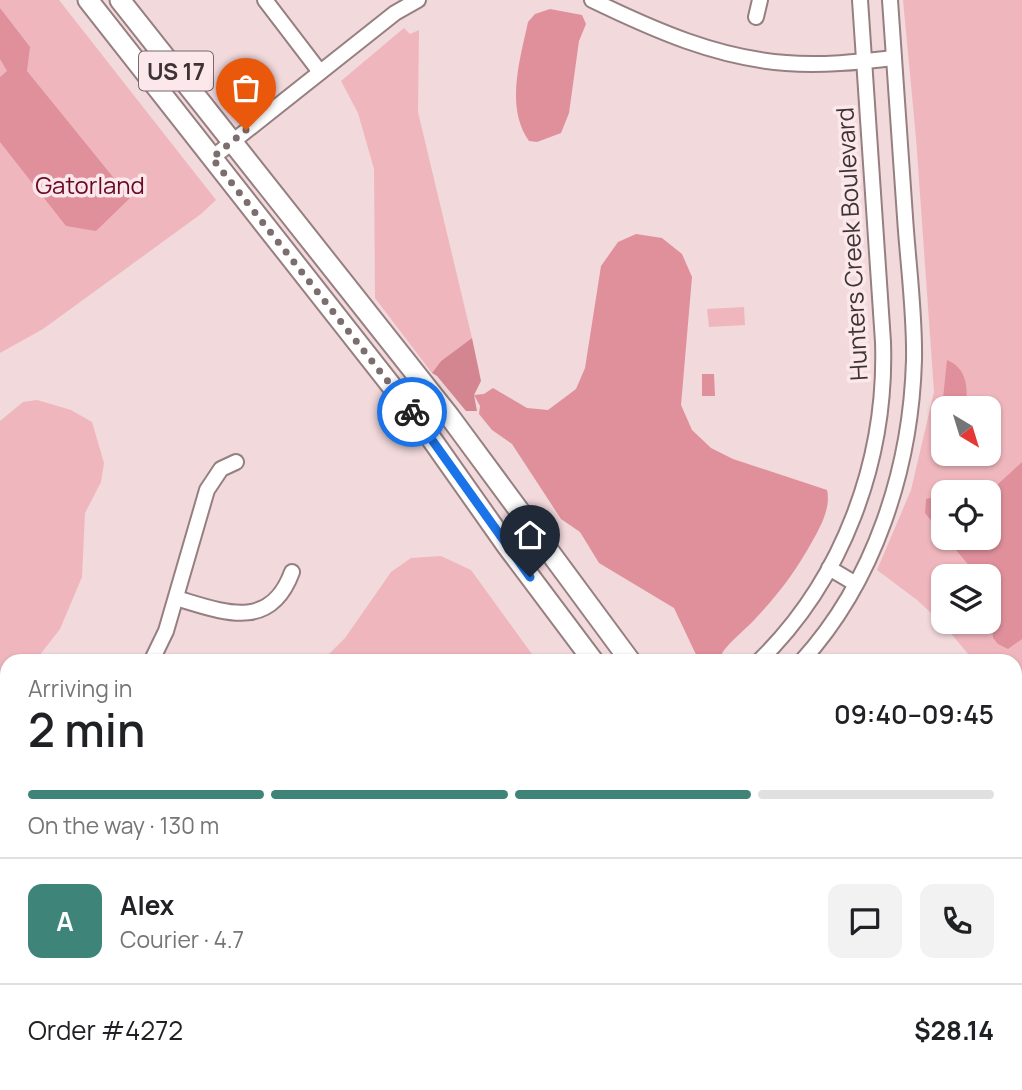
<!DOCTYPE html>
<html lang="en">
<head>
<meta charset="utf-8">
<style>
  body { margin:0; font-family:Manrope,sans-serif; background:#f2f2f2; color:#202124; height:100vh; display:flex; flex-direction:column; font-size:26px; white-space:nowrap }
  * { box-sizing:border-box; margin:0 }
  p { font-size:23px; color:#757577 }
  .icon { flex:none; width:38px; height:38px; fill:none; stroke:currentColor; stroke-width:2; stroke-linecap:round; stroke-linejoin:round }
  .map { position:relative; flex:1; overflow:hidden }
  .sheet { position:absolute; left:0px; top:654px; width:1022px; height:436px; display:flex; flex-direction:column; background:#fff; border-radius:21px 21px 0 0; box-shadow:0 2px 5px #0004 }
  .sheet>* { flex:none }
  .needle { width:46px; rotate:142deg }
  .fabs { position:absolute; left:931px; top:396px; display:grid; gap:14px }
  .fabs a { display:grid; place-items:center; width:70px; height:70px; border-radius:14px; background:#fff; box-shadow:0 2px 5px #0004; font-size:35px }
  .pin { position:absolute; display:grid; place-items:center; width:60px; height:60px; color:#fff; margin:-72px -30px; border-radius:50% 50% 50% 0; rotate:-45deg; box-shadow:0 0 7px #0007 }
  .pin .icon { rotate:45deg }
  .courier { position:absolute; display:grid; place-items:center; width:70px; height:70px; margin:-35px; border:5px solid #1a73e8; border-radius:50%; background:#fff; color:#222; box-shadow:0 2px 9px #0007 }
  .head em { font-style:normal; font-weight:600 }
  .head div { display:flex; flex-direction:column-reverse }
  .head { display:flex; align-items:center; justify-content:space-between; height:119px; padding:0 28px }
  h1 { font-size:46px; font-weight:600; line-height:52px }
  .bar { display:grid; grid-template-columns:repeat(4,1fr); gap:10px 7px; align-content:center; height:84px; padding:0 28px }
  .bar i { height:9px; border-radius:5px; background:#e0e0e0 }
  .bar .active { background:#3e8479 }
  .bar p { grid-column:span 4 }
  .line { display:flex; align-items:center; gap:18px; padding:0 28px; border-top:2px solid #e0e0e0 }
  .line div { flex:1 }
  .round { display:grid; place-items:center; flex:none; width:74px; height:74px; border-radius:14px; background:#f2f2f2 }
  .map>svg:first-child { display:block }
</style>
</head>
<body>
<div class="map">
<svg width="1022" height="1090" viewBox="0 0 1022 1090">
  <rect width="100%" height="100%" fill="#f2d9dc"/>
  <!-- green -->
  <g fill="#efb7bd" fill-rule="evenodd">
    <path d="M0 0H59L216 200 201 214 43 329 0 353Z"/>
    <path d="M903 0H1022V887L1015 884V662L974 661 943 624 917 600 877 570 911 490 934 392 916 138ZM943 408H989V453H943ZM943 492H989V537H943ZM943 576H989V621H943Z"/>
    <path d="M404 28 410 34 419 30 418 112 472 338 441 361 432 373 375 298 374 169 358 113 341 81Z"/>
    <path d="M744 307 745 325 709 327 707 309Z"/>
    <path d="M37 400 71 410 92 422 104 463 101 482 85 513 82 577 60 629 35 661 7 662V692L0 700V421L23 402Z"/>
    <path d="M441 556 471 570 537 661H322L345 638 391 572 411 558Z"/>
    <path d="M789 1083H861L868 1090H791Z"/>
  </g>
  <!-- forest -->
  <path fill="#d38590" d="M472 338 481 381 474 395 477 411H466L437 376 432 373 441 361Z"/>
  <!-- water -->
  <g fill="#df909b">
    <path d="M0 8 30 47 27 71 130 198 96 231 66 226 0 142V77L7 71 0 59Z"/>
    <path d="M550 9 582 15 586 24 579 41 569 113 561 133 537 142 529 141C505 107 520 60 528 22L535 14Z"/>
    <path d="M636 234 662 238 682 254 692 277 681 405 692 430 711 448 733 459 827 490C831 507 821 526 813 540 796 571 780 592 756 618 745 630 731 640 722 653L725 661H699L674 608 599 563 580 532 561 519 512 444 492 430 479 414 480 406 474 395 484 394 493 388 527 408 548 410 576 389 585 368 601 266 618 242Z"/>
    <path d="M947 360C967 368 969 389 965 408H943V453H952L945 460H939L933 454 940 427Z"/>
    <path d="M702 374H714L715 396H702Z"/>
    <path d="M1022 462V639L1008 649 998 644 993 638 989 576H978L945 537H989V492H986L997 485Z"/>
    <path d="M943 495V535L925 513 926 499Z"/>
    <path d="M1015 889 1022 892V1090H1007L1002 1083H1015Z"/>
  </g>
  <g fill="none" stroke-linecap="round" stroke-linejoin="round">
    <!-- minor casing -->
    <g stroke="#967f81" stroke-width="18">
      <g id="minor">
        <path d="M265 0 320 72"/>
        <path d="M592 0C654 30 717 58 786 63 821 66 859 62 894 58"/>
        <path d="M756 17 760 0"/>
        <path d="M212 158 395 13 418 0"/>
        <path d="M829 568 856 584"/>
        <path d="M176 598C223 612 270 632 292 572"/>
        <path d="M151 662 166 631 207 490 221 469 236 462"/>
        <path d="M758 662C843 580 887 460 883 342L860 0"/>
        <path d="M801 662C875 581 911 468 914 360 915 313 908 264 905 217 900 145 895 72 890 0"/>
        <path d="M0 874 7 868"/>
        <path d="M0 989 7 996"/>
        <path d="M86 1083 92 1090"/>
        <path d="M263 1090 272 1083"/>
      </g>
    </g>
    <!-- major casing -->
    <g stroke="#967f81" stroke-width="23">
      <g id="major">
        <path d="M88 0 416 417 507 546 594 662"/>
        <path d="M120 0 450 417 631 662"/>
        <path d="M925 1083 930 1090"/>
        <path d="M963 1083 969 1090"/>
      </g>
    </g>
    <!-- minor -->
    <use href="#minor" stroke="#fff" stroke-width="14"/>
    <!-- major -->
    <use href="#major" stroke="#fff" stroke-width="19"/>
  </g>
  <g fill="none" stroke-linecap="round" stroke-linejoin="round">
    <!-- done -->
    <path stroke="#7c6d6f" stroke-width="7" stroke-dasharray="0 12.6" d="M246 130 212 158 412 412"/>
    <!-- route -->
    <path stroke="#1a73e8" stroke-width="9" d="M412 412 530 577"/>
  </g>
  <g text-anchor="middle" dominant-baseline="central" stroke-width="7" stroke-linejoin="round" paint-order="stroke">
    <!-- shield labels -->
    <rect fill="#fce8ea" stroke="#76696b" stroke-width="2" x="139" y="51.5" width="74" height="39" rx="5"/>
    <g font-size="23" font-weight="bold" fill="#3d3334">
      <text x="176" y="71">US 17</text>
    </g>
    <!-- park labels -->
    <g font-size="24" fill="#690927" stroke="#fce8ea">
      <text x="90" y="184">Gatorland</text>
    </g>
    <!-- street labels -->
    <g font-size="24" fill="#3d3334" stroke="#fce8ea">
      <text transform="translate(851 244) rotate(-93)">Hunters Creek Boulevard</text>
    </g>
  </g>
</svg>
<div class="fabs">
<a><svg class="needle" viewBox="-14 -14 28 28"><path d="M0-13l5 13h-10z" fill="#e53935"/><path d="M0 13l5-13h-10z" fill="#757577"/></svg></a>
<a><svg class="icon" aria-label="locate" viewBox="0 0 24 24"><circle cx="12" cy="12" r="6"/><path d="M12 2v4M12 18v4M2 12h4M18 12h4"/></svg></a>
<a><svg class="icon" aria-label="layers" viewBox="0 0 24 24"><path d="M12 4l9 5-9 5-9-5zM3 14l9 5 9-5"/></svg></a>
</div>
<div class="pin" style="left:246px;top:130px;background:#ea580c"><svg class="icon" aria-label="bag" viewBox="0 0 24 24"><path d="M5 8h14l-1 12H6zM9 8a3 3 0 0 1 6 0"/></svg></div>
<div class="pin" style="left:530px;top:577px;background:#1f2937"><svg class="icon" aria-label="home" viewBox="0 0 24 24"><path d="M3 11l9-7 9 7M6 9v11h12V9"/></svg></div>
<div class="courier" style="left:412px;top:412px"><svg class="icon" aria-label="bike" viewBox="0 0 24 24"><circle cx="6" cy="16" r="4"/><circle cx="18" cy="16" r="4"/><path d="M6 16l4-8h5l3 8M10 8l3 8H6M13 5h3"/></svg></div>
<section class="sheet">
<div class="head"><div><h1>2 min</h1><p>Arriving in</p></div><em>09:40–09:45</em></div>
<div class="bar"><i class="active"></i><i class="active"></i><i class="active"></i><i></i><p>On the way · 130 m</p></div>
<div class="line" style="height:126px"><b class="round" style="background:#3e8479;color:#fff">A</b><div><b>Alex</b><p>Courier · 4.7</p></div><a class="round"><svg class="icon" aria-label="chat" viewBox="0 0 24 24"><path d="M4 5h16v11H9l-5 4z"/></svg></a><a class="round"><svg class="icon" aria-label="phone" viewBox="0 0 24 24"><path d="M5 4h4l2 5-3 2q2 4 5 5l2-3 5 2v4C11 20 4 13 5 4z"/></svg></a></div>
<div class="line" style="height:91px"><div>Order #4272</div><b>$28.14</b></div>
</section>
</div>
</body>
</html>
